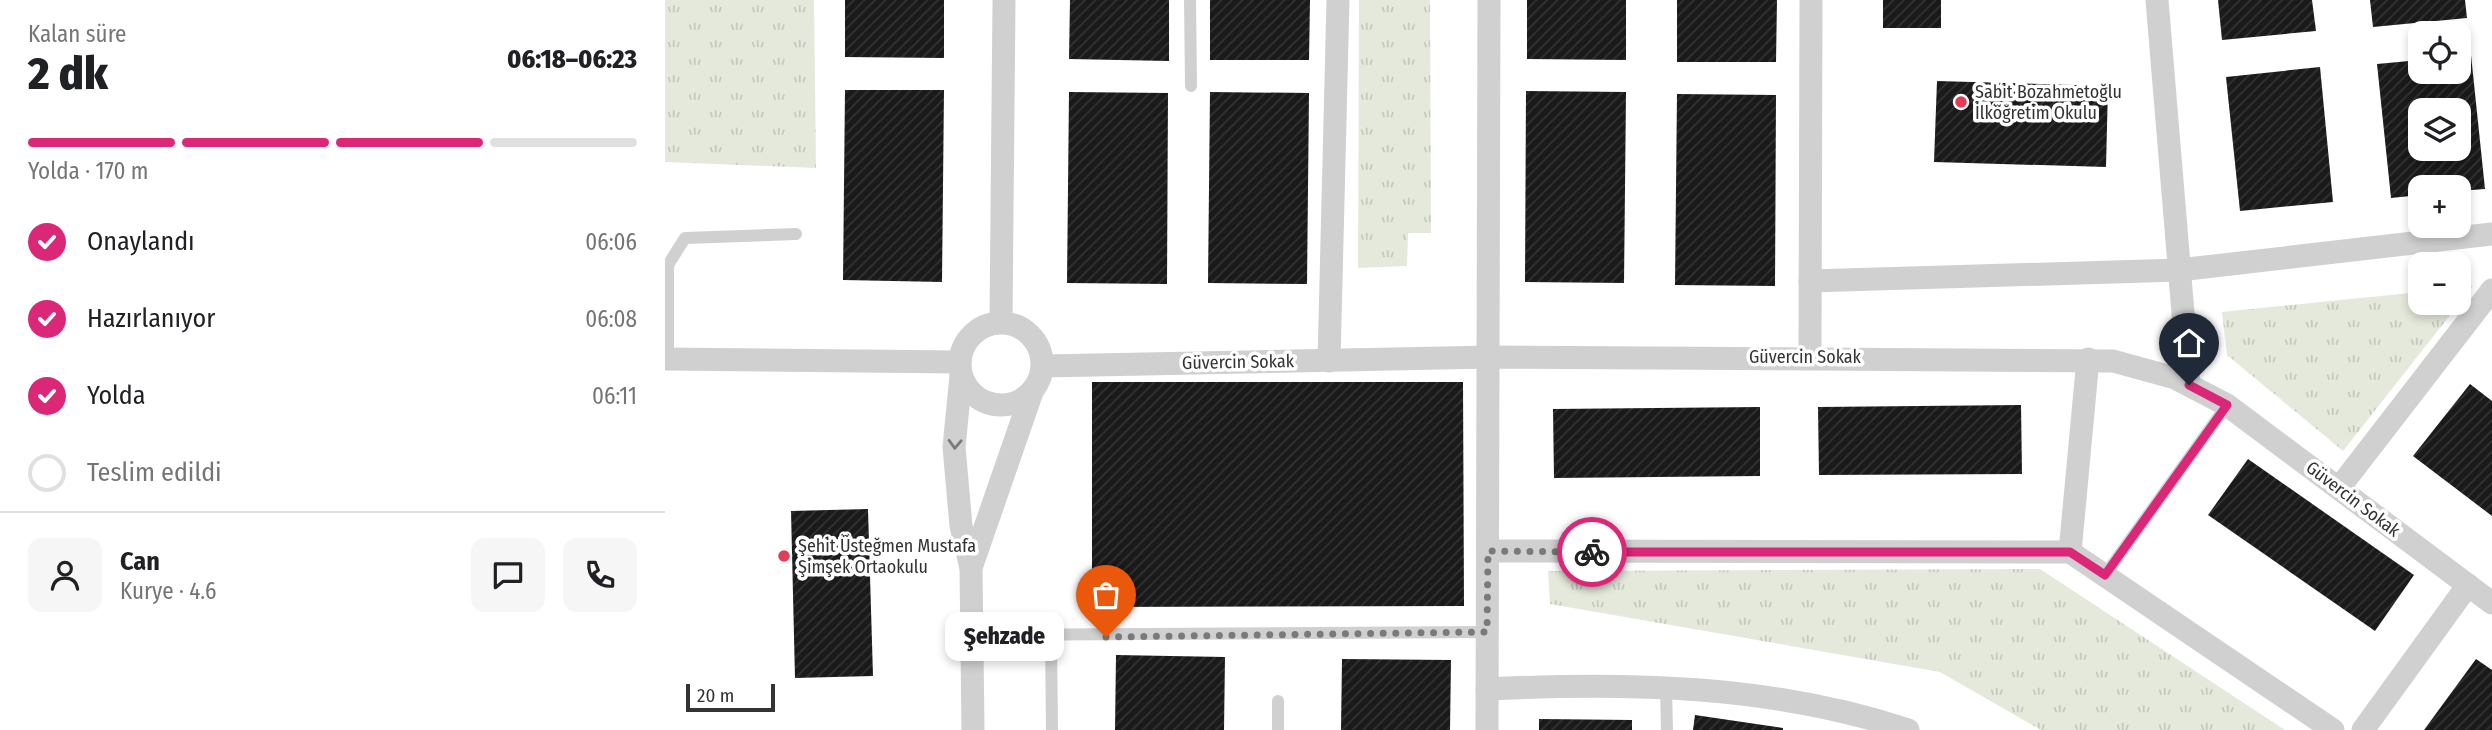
<!DOCTYPE html>
<html lang="tr">
<head>
<meta charset="utf-8">
<style>
  body { margin:0; font-family:"Fira Sans Condensed",sans-serif; background:#f6f6f6; color:#202124; height:100vh; display:flex; flex-direction:column; font-size:26px; white-space:nowrap }
  * { box-sizing:border-box; margin:0 }
  p { font-size:23px; color:#757577 }
  .icon { flex:none; width:38px; height:38px; fill:none; stroke:currentColor; stroke-width:2; stroke-linecap:round; stroke-linejoin:round }
  .map { position:relative; flex:1; overflow:hidden }
  .sheet { display:flex; flex-direction:column; background:#fff; width:665px }
  .sheet>* { flex:none }
  .controls { position:absolute; left:1743px; top:21px; display:grid; gap:14px }
  .controls a { display:grid; place-items:center; width:63px; height:63px; border-radius:14px; background:#fff; box-shadow:0 4px 10px #0003; font-size:35px }
  .scale { position:absolute; left:21px; bottom:18px; width:89px; box-sizing:border-box; padding-left:7px; border:4px solid #333; border-top:0; font-size:19px; line-height:24px; white-space:nowrap; color:#333; -webkit-text-stroke:5px #fff; paint-order:stroke }
  .pin { position:absolute; display:grid; place-items:center; width:60px; height:60px; color:#fff; margin:-72px -30px; border-radius:50% 50% 50% 0; rotate:-45deg; box-shadow:0 0 7px #0007 }
  .pin .icon { rotate:45deg }
  .courier { position:absolute; display:grid; place-items:center; width:70px; height:70px; margin:-35px; border:5px solid #db2777; border-radius:50%; background:#fff; color:#222; box-shadow:0 2px 9px #0007 }
  .bubble { position:absolute; height:49px; border-radius:14px; background:#fff; box-shadow:0 4px 10px #0003; font-size:23px; font-weight:800; line-height:49px; text-align:center }
  .headline em { font-style:normal; font-weight:800 }
  .headline div { display:flex; flex-direction:column-reverse }
  .headline { display:flex; align-items:center; justify-content:space-between; height:119px; padding:0 28px }
  h1 { font-size:46px; font-weight:800; line-height:52px }
  .bar { display:grid; grid-template-columns:repeat(4,1fr); gap:10px 7px; align-content:center; height:84px; padding:0 28px }
  .bar i { height:9px; border-radius:5px; background:#e0e0e0 }
  .bar .selected { background:#db2777 }
  .bar p { grid-column:span 4 }
  .line { display:flex; align-items:center; gap:18px; padding:0 28px; border-top:2px solid #e0e0e0 }
  .line div { flex:1 }
  .round { display:grid; place-items:center; flex:none; width:74px; height:74px; border-radius:14px; background:#f6f6f6 }
  ol { padding:0 28px; list-style:none }
  li { display:flex; align-items:center; gap:21px; height:77px }
  li p { margin-inline-start:auto }
  li .icon { padding:7px; border-radius:50%; background:#db2777; color:#fff; stroke-width:4 }
  li:last-child { color:#757577 }
  li i { width:38px; height:38px; border:4px solid #e0e0e0; border-radius:50% }
  main { display:flex; flex:1; min-height:0 }
  .map>svg:first-child { display:block }
</style>
</head>
<body>
<main>
<section class="sheet">
<div class="headline"><div><h1>2 dk</h1><p>Kalan süre</p></div><em>06:18–06:23</em></div>
<div class="bar"><i class="selected"></i><i class="selected"></i><i class="selected"></i><i></i><p>Yolda · 170 m</p></div>
<ol>
<li><svg class="icon" aria-label="check" viewBox="0 0 24 24"><path d="M5 12l5 5 9-10"/></svg>Onaylandı<p>06:06</p></li>
<li><svg class="icon" aria-label="check" viewBox="0 0 24 24"><path d="M5 12l5 5 9-10"/></svg>Hazırlanıyor<p>06:08</p></li>
<li><svg class="icon" aria-label="check" viewBox="0 0 24 24"><path d="M5 12l5 5 9-10"/></svg>Yolda<p>06:11</p></li>
<li><i></i>Teslim edildi</li>
</ol>
<div class="line" style="height:126px"><a class="round"><svg class="icon" aria-label="person" viewBox="0 0 24 24"><circle cx="12" cy="8" r="4"/><path d="M4 21q1-7 8-7t8 7"/></svg></a><div><b>Can</b><p>Kurye · 4.6</p></div><a class="round"><svg class="icon" aria-label="chat" viewBox="0 0 24 24"><path d="M4 5h16v11H9l-5 4z"/></svg></a><a class="round"><svg class="icon" aria-label="phone" viewBox="0 0 24 24"><path d="M5 4h4l2 5-3 2q2 4 5 5l2-3 5 2v4C11 20 4 13 5 4z"/></svg></a></div>
</section>
<div class="map">
<svg width="1827" height="730" viewBox="0 0 1827 730">
  <defs>
    <pattern id="park-tufts" width="24" height="20" patternUnits="userSpaceOnUse" patternTransform="scale(1.75)"><rect width="24" height="20" fill="#e4e9dc"/><path d="M3 7l-1-3M5 7V3M7 7l1-3M15 17l-1-3M17 17v-4M19 17l1-3" fill="none" stroke="#c4c8bd"/></pattern>
    <pattern id="building-hatch" width="6" height="6" patternUnits="userSpaceOnUse" patternTransform="scale(1.75)"><rect width="6" height="6" fill="#1a1a1a"/><path d="M-1 1l2-2M0 6l6-6M5 7l2-2" fill="none" stroke="#333"/></pattern>
  </defs>
  <rect width="100%" height="100%" fill="#fff"/>
  <!-- park -->
  <g fill="url(#park-tufts)">
    <path d="M0 0H149L151 168 0 162Z"/>
    <path d="M694 0H765L766 233H743L742 266 693 268Z"/>
    <path d="M1808 286 1678 451 1562 355 1557 312 1755 292V303H1794V288Z"/>
    <path d="M1375 569 1620 730H1376L1275 672 885 604 883 571Z"/>
  </g>
  <!-- building -->
  <g fill="url(#building-hatch)" fill-rule="evenodd">
    <path d="M180 0H279V58L180 57Z"/>
    <path d="M405 0H504V61L404 59Z"/>
    <path d="M545 0H645L644 60H545Z"/>
    <path d="M862 0H961V60L862 59Z"/>
    <path d="M1012 0H1112L1111 62H1012Z"/>
    <rect x="1218" y="0" width="58" height="28"/>
    <path d="M1553 0H1647L1651 31 1557 40Z"/>
    <path d="M1705 0H1800L1802 18 1708 27Z"/>
    <path d="M1806 55 1820 189 1794 191V187H1755V195L1726 198 1712 64 1755 60V72H1794V56ZM1755 110H1794V149H1755Z"/>
    <path d="M1655 67 1668 202 1575 211 1561 77Z"/>
    <path d="M1272 81 1443 86 1441 167 1269 162Z"/>
    <path d="M180 90H279L277 282 178 280Z"/>
    <path d="M861 91 961 92 959 283 860 282Z"/>
    <path d="M404 92 503 93 502 284 402 283Z"/>
    <path d="M545 92 644 93 642 284 543 283Z"/>
    <path d="M1012 94 1111 95 1110 286 1010 285Z"/>
    <path d="M427 382H798L799 606 427 607Z"/>
    <path d="M1805 384 1827 401V516L1748 456Z"/>
    <path d="M1356 405 1357 474 1154 475 1153 407Z"/>
    <path d="M1095 407V476L889 478 888 409Z"/>
    <path d="M1583 459 1749 575 1710 631 1543 515Z"/>
    <path d="M203 509 208 676 130 678 126 511Z"/>
    <path d="M451 655 560 657 559 730H450Z"/>
    <path d="M677 659 786 660 785 730H676Z"/>
    <path d="M1811 659 1827 670V730H1759Z"/>
    <path d="M1030 715 1118 728V730H1028Z"/>
    <path d="M874 719 967 720V730H874Z"/>
  </g>
  <g fill="none" stroke-linecap="round" stroke-linejoin="round">
    <!-- lane -->
    <g stroke="#d0d0d0" stroke-width="12">
      <path d="M525 0 526 86"/>
      <path d="M3 359V265L20 238 131 234"/>
      <path d="M1440 575 1562 405"/>
      <path d="M307 635 823 632"/>
      <path d="M386 637 387 730"/>
      <path d="M1001 687 1002 730"/>
      <path d="M613 701V730"/>
    </g>
    <!-- street -->
    <g stroke="#d0d0d0" stroke-width="23">
      <path d="M1492 0 1524 385"/>
      <path d="M1145 281 1514 270 1827 234"/>
      <path d="M336 322 339 0"/>
      <circle cx="336" cy="364" r="41"/>
      <path d="M1145 357 1146 0"/>
      <path d="M0 359 295 362"/>
      <path d="M664 361 673 0"/>
      <path d="M378 366 825 357 1448 361 1510 378 1562 405 1827 603"/>
      <path d="M296 376 289 447 296 526 306 568 308 730"/>
      <path d="M1674 488 1827 290"/>
      <path d="M823 551 1405 552 1668 730"/>
      <path d="M1405 552 1423 359"/>
      <path d="M306 568 367 392"/>
      <path d="M822 689C964 682 1108 685 1243 730"/>
      <path d="M822 730 824 0"/>
      <path d="M1698 730 1803 585"/>
    </g>
  </g>
  <!-- one-way arrows -->
  <defs><path id="oneway-chevron" d="M-2-3.5L2.5 0L-2 3.5" fill="none" stroke-width="1.6" stroke-linecap="round" stroke-linejoin="round" transform="scale(1.75)"/></defs>
  <use stroke="#7a7a7a" href="#oneway-chevron" transform="translate(290 444) rotate(92)"/>
  <g fill="none" stroke-linecap="round" stroke-linejoin="round">
    <!-- done -->
    <path stroke="#7a7a7a" stroke-width="7" stroke-dasharray="0 12.6" d="M441 637 822 632 823 551 927 552"/>
    <!-- route -->
    <path stroke="#db2777" stroke-width="9" d="M927 552H1405L1440 575 1562 405 1524 385"/>
  </g>
  <!-- markers -->
  <g fill="#e23d55" stroke="#fff" stroke-width="2.5">
    <circle cx="1296" cy="102" r="7"/>
    <circle cx="119" cy="556" r="7"/>
  </g>
  <g text-anchor="middle" dominant-baseline="central" stroke-width="7" stroke-linejoin="round" paint-order="stroke">
    <!-- poi labels -->
    <g font-size="18" fill="#333" stroke="#fff" text-anchor="start">
      <text x="1310" y="92">Sabit Bozahmetoğlu<tspan x="1310" dy="21">İlköğretim Okulu</tspan></text>
      <text x="133" y="546">Şehit Üsteğmen Mustafa<tspan x="133" dy="21">Şimşek Ortaokulu</tspan></text>
    </g>
    <!-- street labels -->
    <g font-size="18" fill="#333" stroke="#fff">
      <text x="1140" y="357">Güvercin Sokak</text>
      <text transform="translate(573 362) rotate(-1)">Güvercin Sokak</text>
      <text transform="translate(1688 499) rotate(37)">Güvercin Sokak</text>
    </g>
  </g>
</svg>
<div class="controls">
<a><svg class="icon" aria-label="locate" viewBox="0 0 24 24"><circle cx="12" cy="12" r="6"/><path d="M12 2v4M12 18v4M2 12h4M18 12h4"/></svg></a>
<a><svg class="icon" aria-label="layers" viewBox="0 0 24 24"><path d="M12 4l9 5-9 5-9-5zM3 14l9 5 9-5"/></svg></a>
<a>+</a>
<a>−</a>
</div>
<div class="scale">20 m</div>
<div class="pin" style="left:441px;top:637px;background:#ea580c"><svg class="icon" aria-label="bag" viewBox="0 0 24 24"><path d="M5 8h14l-1 12H6zM9 8a3 3 0 0 1 6 0"/></svg></div>
<div class="pin" style="left:1524px;top:385px;background:#1f2937"><svg class="icon" aria-label="home" viewBox="0 0 24 24"><path d="M3 11l9-7 9 7M6 9v11h12V9"/></svg></div>
<div class="courier" style="left:927px;top:552px"><svg class="icon" aria-label="bike" viewBox="0 0 24 24"><circle cx="6" cy="16" r="4"/><circle cx="18" cy="16" r="4"/><path d="M6 16l4-8h5l3 8M10 8l3 8H6M13 5h3"/></svg></div>
<div class="bubble" style="left:280px;top:612px;width:119px">Şehzade</div>
</div>
</main>
</body>
</html>
